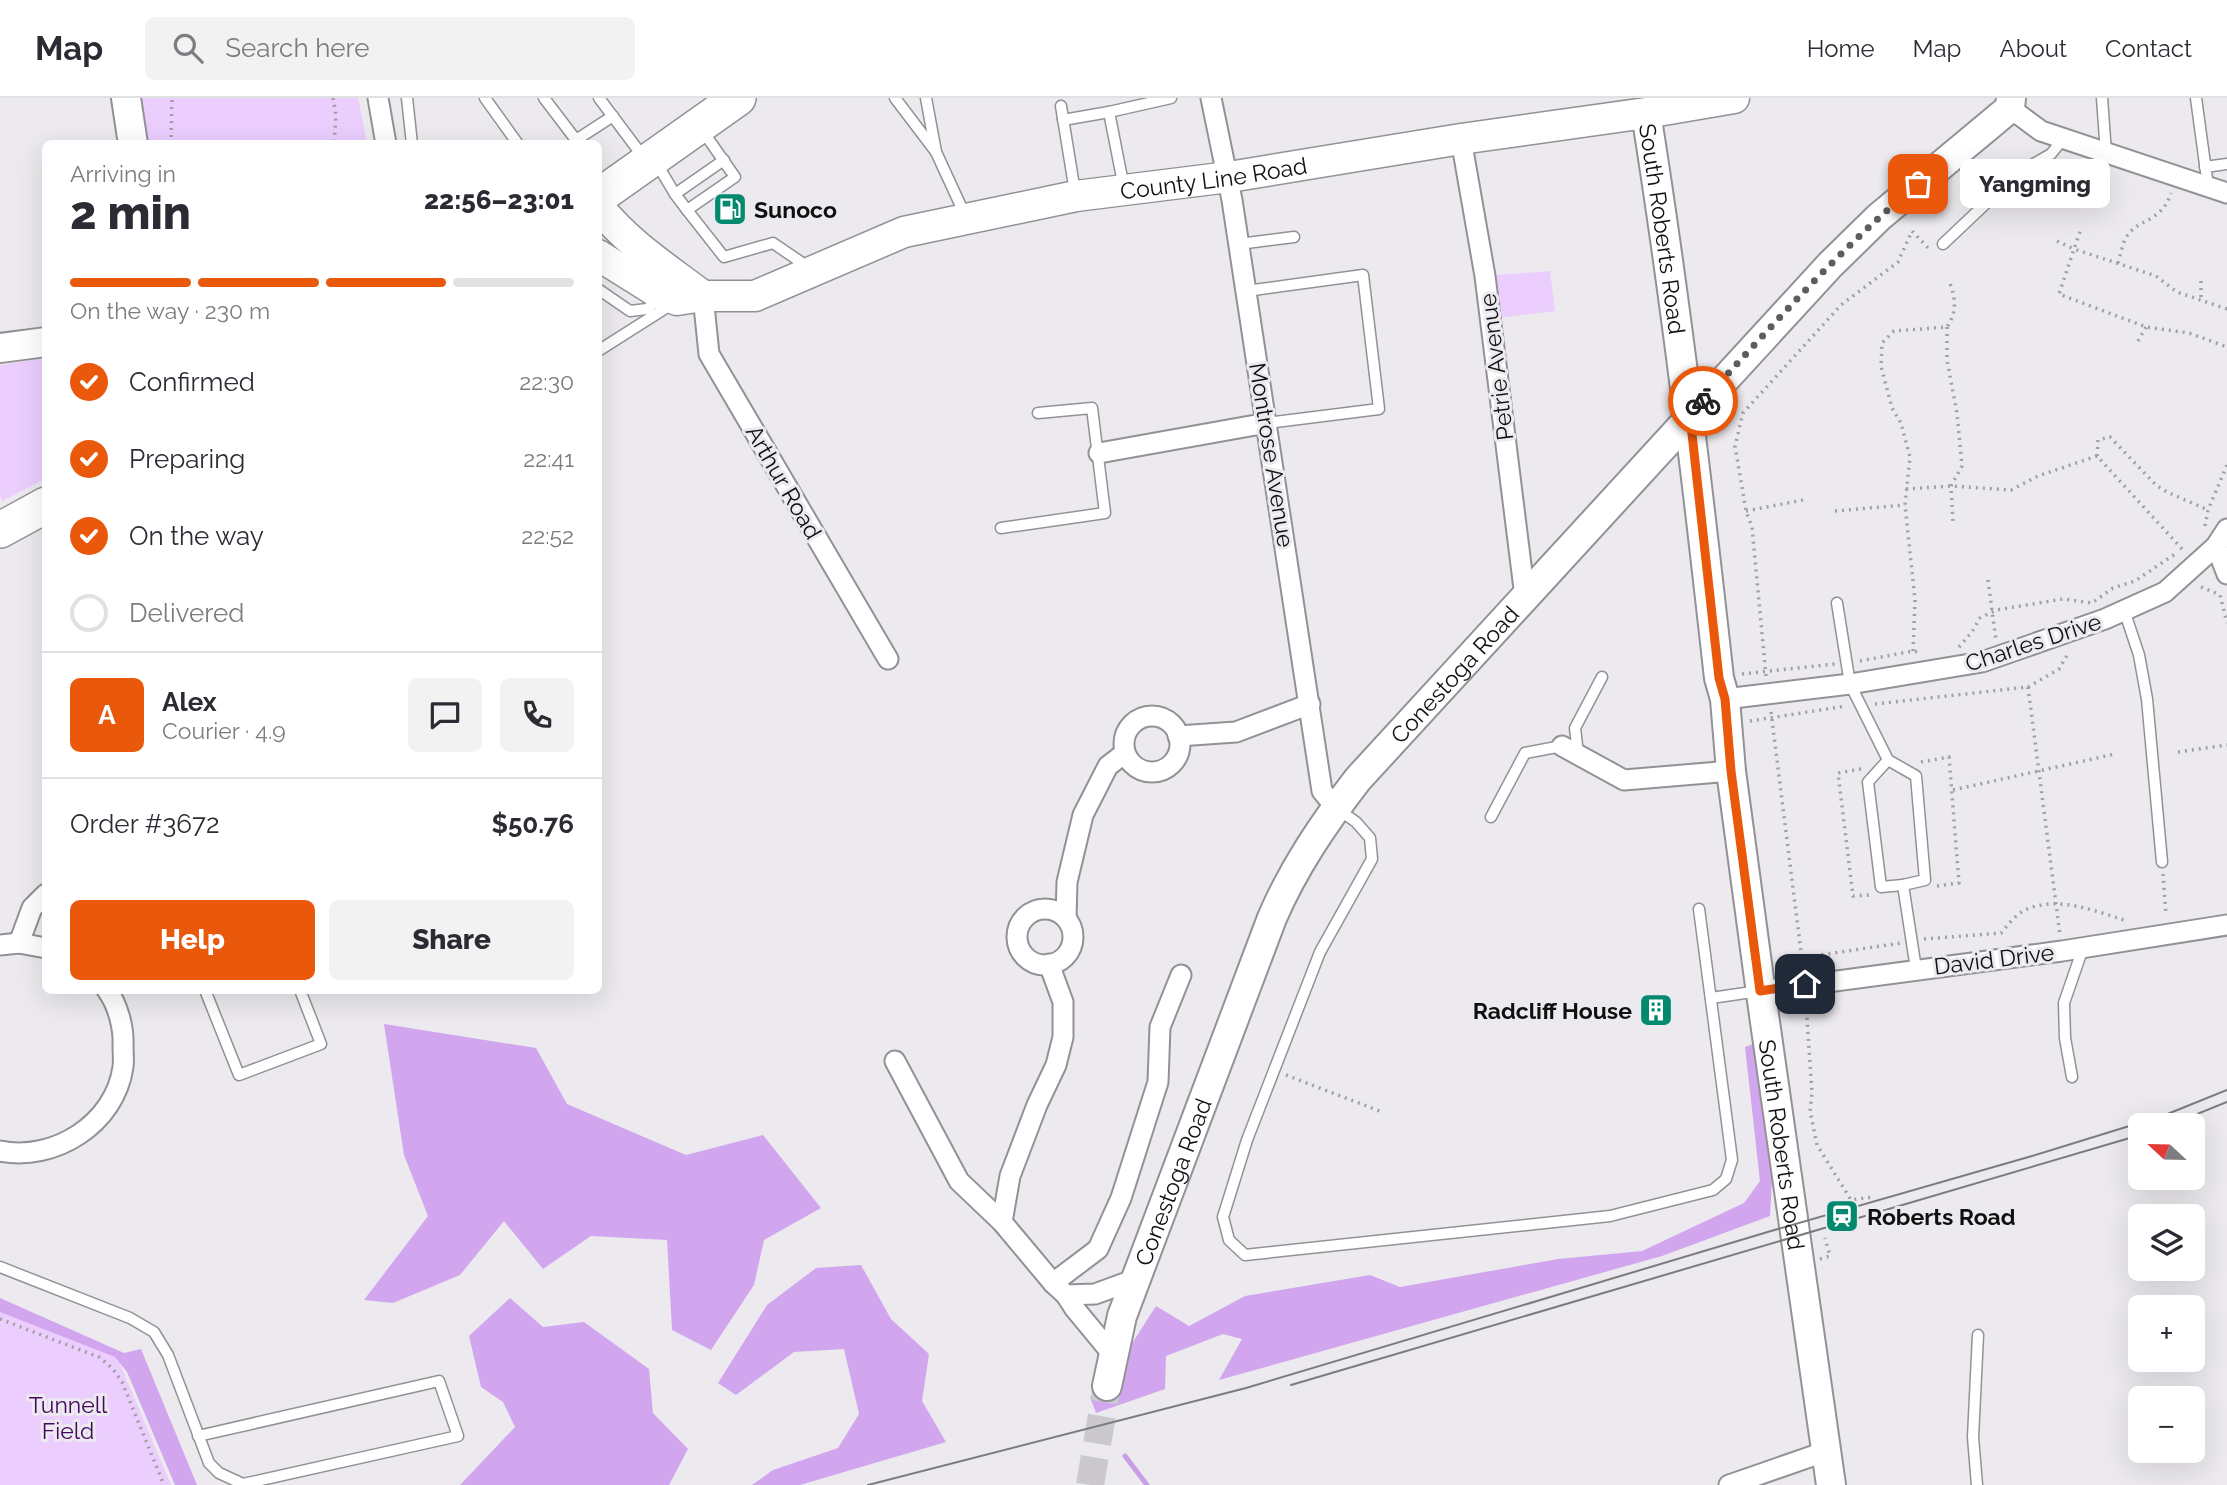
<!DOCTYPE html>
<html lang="en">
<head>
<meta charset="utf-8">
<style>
  body { margin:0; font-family:Raleway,sans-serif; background:#f2f2f3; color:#2b2b33; height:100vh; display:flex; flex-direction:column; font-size:26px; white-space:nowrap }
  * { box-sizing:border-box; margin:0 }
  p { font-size:23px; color:#7c7c81 }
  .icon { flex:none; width:38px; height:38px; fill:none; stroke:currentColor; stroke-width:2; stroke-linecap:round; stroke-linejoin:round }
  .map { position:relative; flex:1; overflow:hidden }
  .details { position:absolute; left:42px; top:42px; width:560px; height:854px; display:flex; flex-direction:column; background:#fff; border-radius:10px; box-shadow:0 7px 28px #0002 }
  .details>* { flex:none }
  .needle { width:46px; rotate:292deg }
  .fabs { position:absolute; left:2128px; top:1015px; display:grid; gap:14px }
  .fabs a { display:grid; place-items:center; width:77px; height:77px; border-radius:10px; background:#fff; box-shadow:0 7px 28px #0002; font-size:35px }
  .pin { position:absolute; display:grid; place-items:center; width:60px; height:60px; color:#fff; margin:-30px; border-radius:14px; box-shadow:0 4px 10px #0006 }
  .courier { position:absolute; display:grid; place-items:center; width:70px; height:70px; margin:-35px; border:5px solid #ea580c; border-radius:50%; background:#fff; color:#222; box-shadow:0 2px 9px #0007 }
  .bubble { position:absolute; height:49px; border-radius:10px; background:#fff; box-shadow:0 7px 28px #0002; font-size:23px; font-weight:800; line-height:49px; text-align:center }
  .head em { font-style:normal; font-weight:800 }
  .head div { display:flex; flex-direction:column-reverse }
  .head { display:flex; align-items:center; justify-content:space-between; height:119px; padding:0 28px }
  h1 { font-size:46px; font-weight:800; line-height:52px }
  .bar { display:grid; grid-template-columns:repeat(4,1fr); gap:10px 7px; align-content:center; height:84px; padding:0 28px }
  .bar i { height:9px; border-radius:5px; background:#e1e1e2 }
  .bar .on { background:#ea580c }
  .bar p { grid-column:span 4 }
  .line { display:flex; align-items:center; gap:18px; padding:0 28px; border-top:2px solid #e1e1e2 }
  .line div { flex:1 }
  .round { display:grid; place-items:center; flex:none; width:74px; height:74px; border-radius:10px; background:#f2f2f3 }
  ol { padding:0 28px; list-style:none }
  li { display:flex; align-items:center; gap:21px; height:77px }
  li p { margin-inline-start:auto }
  li .icon { padding:7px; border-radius:50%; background:#ea580c; color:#fff; stroke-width:4 }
  li:last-child { color:#7c7c81 }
  li i { width:38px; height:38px; border:4px solid #e1e1e2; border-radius:50% }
  .cta { display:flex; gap:14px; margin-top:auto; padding:14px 28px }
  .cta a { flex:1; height:80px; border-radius:10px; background:#ea580c; color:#fff; font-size:28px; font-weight:800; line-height:80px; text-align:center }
  .cta a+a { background:#f2f2f3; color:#2b2b33 }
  header { display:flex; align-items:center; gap:42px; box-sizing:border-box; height:98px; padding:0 35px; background:#fff; border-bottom:2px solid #e1e1e2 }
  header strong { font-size:33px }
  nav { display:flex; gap:38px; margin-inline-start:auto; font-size:24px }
  .search { width:490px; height:63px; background:#f2f2f3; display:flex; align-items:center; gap:18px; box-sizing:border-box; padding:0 24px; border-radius:10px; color:#7c7c81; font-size:26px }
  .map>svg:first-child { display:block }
</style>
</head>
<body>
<header>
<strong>Map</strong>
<div class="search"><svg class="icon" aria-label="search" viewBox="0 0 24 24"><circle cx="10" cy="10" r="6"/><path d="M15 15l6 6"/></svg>Search here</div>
<nav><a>Home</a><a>Map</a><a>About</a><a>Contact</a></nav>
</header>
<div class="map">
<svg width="2227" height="1387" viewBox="0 0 2227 1387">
  <rect width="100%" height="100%" fill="#eceaee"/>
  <!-- green -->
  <g fill="#ebcefe">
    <path d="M141 0H358L367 45H148Z"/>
    <path d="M1550 173 1555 213 1489 221 1485 178Z"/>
    <path d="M45 260V381L2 403 0 397V267Z"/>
    <path d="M0 1207 115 1254 171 1387H0Z"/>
  </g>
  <!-- forest -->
  <g fill="#d2a6ef">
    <path d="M384 926 536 950 567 1006 686 1057 763 1037 821 1110 764 1142 754 1187 711 1252 672 1232 667 1142 591 1138 543 1171 504 1123 460 1177 393 1205 364 1202 428 1118 404 1057Z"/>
    <path d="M1753 946 1772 1082 1770 1118 1662 1158 1219 1282 1242 1241 1223 1236 1166 1258 1165 1291 1096 1315 1090 1299 1123 1287 1127 1253 1156 1208 1189 1228 1245 1198 1370 1177 1400 1189 1558 1161 1642 1153 1744 1105 1760 1083 1745 949Z"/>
    <path d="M861 1167 891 1221 929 1256 922 1303 946 1344 800 1387H752L773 1372 838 1350 859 1316 844 1251 794 1254 736 1297 718 1285 767 1207 816 1170Z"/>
    <path d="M0 1200 124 1255 141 1251 197 1387H175L127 1274 115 1259 0 1214Z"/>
    <path d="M510 1200 543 1229 584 1224 649 1271 653 1315 688 1351 669 1387H460L515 1329 503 1304 481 1289 469 1238Z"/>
  </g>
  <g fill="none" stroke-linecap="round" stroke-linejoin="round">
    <!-- stream -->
    <path stroke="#ca9ee6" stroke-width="5" d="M1125 1358 1147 1387"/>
    <!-- secondary-tunnel -->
    <path stroke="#cbc9cd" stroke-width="28" stroke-dasharray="28 14" stroke-linecap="butt" d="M1090 1387 1107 1288"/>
    <!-- lane casing -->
    <g stroke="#949196" stroke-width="13">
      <g id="lane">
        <path d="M407 0 412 46"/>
        <path d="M485 0 518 46"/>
        <path d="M544 0 576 42 613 18"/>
        <path d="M599 0 644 60"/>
        <path d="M895 0 936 54 926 0"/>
        <path d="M2102 0 2106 55"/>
        <path d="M2196 0 2208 88"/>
        <path d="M1061 8 1075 94"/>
        <path d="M1063 22 1109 14"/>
        <path d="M702 32 735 79 687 112 724 159 773 145 808 169"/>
        <path d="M936 54 965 117"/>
        <path d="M657 66 675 96"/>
        <path d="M2205 69 2227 66"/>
        <path d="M1124 90 1109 14 1171 0"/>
        <path d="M687 112 675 96 724 62"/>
        <path d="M1239 146 1294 139"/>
        <path d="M1943 146 2018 75 2051 56 2063 41"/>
        <path d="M598 191 630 213 647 211 661 199"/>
        <path d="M1246 193 1363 177 1379 311 1267 325"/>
        <path d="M598 253 672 206"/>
        <path d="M1001 430 1105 415 1092 310 1038 315"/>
        <path d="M1837 505 1850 586 1888 662 1916 678 1925 782 1903 787 1916 871"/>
        <path d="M2124 512 2139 557 2147 601 2162 764"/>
        <path d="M1578 656 1575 630 1602 579"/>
        <path d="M1888 662 1868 684 1881 789 1903 787"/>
        <path d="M1339 712 1356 724 1370 740 1372 761 1320 854 1247 1042 1223 1119 1229 1142 1245 1157 1610 1118 1713 1092 1726 1081 1732 1062 1699 811"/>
        <path d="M1491 719 1525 655 1562 648"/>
        <path d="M205 892 239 977 321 946 300 892"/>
        <path d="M1711 900 1759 893"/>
        <path d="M2072 979 2065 940 2064 905 2083 850"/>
        <path d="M0 1169 130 1220 154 1234 168 1257 209 1365 219 1375 243 1386 458 1338 439 1283 198 1338"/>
        <path d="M1977 1387 1973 1339 1978 1237"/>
      </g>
    </g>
    <!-- street casing -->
    <g stroke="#949196" stroke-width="23">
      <g id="street">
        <path d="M378 0 386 46"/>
        <path d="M1211 0 1232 102 1322 693 1336 710"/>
        <path d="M2010 10 2041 33 2227 95"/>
        <path d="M1461 41 1485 178 1525 499"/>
        <path d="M703 198 709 256 888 561"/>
        <path d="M1099 355 1267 325"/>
        <path d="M2216 448 2227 476"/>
        <path d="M1725 601 1850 586 1982 564 2105 521 2165 494 2216 448 2227 431"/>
        <circle cx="1152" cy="646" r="28"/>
        <path d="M1178 638 1236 634 1310 606"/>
        <path d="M1562 648 1624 682 1731 673"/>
        <circle cx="1045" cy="839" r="28"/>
        <path d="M1066 820 1067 784 1083 717 1108 668 1125 655"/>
        <path d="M19 845 32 810 46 796"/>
        <path d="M0 847 19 845 46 850"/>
        <path d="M1761 893 2062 853 2227 827"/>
        <path d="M895 963 959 1083 1002 1124 1053 1185 1066 1197 1075 1211 1113 1257"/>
        <path d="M0 1053C54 1064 115 1026 123 969 124 962 123 955 123 948 124 930 118 907 107 892"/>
        <path d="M1002 1124 1010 1078 1037 1007 1056 967 1063 939V904L1049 866"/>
        <path d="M1053 1185 1098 1151 1121 1100 1158 984 1160 929 1181 877"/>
        <path d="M1066 1197 1095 1196 1136 1181"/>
        <path d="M1729 1387 1827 1353"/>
      </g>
    </g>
    <!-- secondary casing -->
    <g stroke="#949196" stroke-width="32">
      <g id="secondary">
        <path d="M126 0 133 46"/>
        <path id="s1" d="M1646 15C1676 203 1698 391 1719 580L1725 601 1731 673 1763 910 1831 1387"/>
        <path d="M0 250 46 244"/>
        <path id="s2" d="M1107 1288 1122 1218 1272 820C1294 769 1324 725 1358 681L1830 167 1879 119 2010 10 2011 0"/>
      </g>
    </g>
    <!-- primary casing -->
    <g stroke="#949196" stroke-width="33">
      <g id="primary">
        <path d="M598 108C627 145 666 170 703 198"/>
        <path id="s3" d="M598 157 657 194 677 202 703 198H755L904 134 1076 98 1229 79 1461 41 1646 15 1734 0"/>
      </g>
    </g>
    <!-- highway casing -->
    <g stroke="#949196" stroke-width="38">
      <g id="highway">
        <path d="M598 99 738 0"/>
        <path d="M0 432 46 407"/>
      </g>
    </g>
    <!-- path -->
    <g stroke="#a09fa2" stroke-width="3.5" stroke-dasharray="2 5" stroke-linecap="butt">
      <path d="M333 0 336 17 334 46"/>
      <path d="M171 46 172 0"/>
      <path d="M2057 143 2074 151 2081 131"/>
      <path d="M2118 165C2121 157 2122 145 2127 138 2138 121 2162 124 2171 95"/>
      <path d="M2201 183V202"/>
      <path d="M2227 211 2177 194 2156 178 2074 151 2059 196 2146 229 2189 235 2227 249"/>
      <path d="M1947 229V262L1957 315 1962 368 1951 388 1953 424"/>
      <path d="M2138 243 2146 229"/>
      <path d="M1906 391 1951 388 2011 392 2038 378 2097 358"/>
      <path d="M1746 413 1803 402"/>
      <path d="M1835 413 1905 407"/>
      <path d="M2205 428 2208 412 2227 367"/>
      <path d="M2182 451 2097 358 2098 342 2110 339 2156 387 2167 394 2208 412"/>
      <path d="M1988 482 1996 542"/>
      <path d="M2201 489 2220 497 2227 525"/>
      <path d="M1959 549 1972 534 1980 520 1996 512 2063 501 2092 505 2113 490 2135 483 2178 454"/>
      <path d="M1913 553 1915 502 1905 407 1910 359 1901 325 1892 310 1881 268 1882 245 1894 233 1947 229C1957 214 1956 200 1949 183"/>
      <path d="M1860 563 1913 553 1918 554"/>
      <path d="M1742 576 1835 566"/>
      <path d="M1766 578 1752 429 1746 413 1735 348 1743 315 1841 207 1898 164 1912 133 1930 152"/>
      <path d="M2028 589 2060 837"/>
      <path d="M1875 606 2028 589 2059 571 2069 554"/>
      <path d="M1771 614 1803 870"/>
      <path d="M1750 623 1846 608"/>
      <path d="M2178 654 2227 647"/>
      <path d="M1921 664 1949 659 1959 785 1937 788"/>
      <path d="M1861 671 1838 675 1853 798 1870 797"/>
      <path d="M1953 692 2115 656"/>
      <path d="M2163 776 2166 817"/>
      <path d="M1924 841 2001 835C2007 828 2016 816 2025 812 2057 797 2095 813 2127 823"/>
      <path d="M1780 863 1901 845"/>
      <path d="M1806 906 1812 995 1810 1013 1817 1047 1851 1102 1873 1099"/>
      <path d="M1286 977 1382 1014"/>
      <path d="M1820 1161 1830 1158 1825 1140"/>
      <path d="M0 1221 99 1259 112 1270 122 1284 164 1387"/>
    </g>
    <!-- lane -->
    <use href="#lane" stroke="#fff" stroke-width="10"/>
    <!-- street -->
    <use href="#street" stroke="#fff" stroke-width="19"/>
    <!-- secondary -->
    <use href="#secondary" stroke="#fff" stroke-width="28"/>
    <!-- primary -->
    <use href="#primary" stroke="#fff" stroke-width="30"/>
    <!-- highway -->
    <use href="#highway" stroke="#fff" stroke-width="35"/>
    <!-- tram -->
    <g stroke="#7c7b7d" stroke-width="2">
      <path d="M2170 1027 2227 1004"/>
      <path d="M1291 1287 2140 1037"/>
      <path d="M868 1387 1246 1290 1771 1133 2032 1058 2165 1017 2227 992"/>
    </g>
  </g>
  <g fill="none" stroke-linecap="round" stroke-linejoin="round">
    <!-- done -->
    <path stroke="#5e5c5e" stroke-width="7" stroke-dasharray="0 12.6" d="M1703 303C1772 228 1839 151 1918 86"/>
    <!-- route -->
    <path stroke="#ea580c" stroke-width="9" d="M1703 303 1690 318 1719 580 1725 601 1731 673 1760 893 1805 886"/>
  </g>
  <!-- icons -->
  <defs>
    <g id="fuel-square" transform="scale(1.75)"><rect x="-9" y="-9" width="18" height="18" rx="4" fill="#02896e" stroke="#eceaee"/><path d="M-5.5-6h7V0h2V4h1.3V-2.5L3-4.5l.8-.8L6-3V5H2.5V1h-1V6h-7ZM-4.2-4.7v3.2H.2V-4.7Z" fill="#fff"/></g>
    <g id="building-square" transform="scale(1.75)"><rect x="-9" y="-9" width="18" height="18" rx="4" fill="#02896e" stroke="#eceaee"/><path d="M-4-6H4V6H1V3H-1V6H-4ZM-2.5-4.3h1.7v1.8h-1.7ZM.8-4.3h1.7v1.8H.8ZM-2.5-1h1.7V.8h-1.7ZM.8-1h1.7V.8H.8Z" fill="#fff"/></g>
    <g id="station-square" transform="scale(1.75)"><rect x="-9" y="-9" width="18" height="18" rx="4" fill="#02896e" stroke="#eceaee"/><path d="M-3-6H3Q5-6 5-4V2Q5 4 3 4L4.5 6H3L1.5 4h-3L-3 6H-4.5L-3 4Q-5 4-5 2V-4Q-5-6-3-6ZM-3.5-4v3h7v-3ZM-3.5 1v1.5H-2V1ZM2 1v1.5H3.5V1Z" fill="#fff"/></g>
  </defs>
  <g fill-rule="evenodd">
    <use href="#fuel-square" x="730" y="111"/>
    <use href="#building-square" x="1656" y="912"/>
    <use href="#station-square" x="1842" y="1118"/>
  </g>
  <g text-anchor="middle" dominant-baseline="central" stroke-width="6" stroke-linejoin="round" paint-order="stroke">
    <!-- street labels -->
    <g font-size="23" fill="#111011" stroke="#eceaee">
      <text stroke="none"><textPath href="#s3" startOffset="646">County Line Road</textPath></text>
      <text stroke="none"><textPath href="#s1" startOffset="117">South Roberts Road</textPath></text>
      <text transform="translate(1496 269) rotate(-97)">Petrie Avenue</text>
      <text transform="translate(1272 357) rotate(81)">Montrose Avenue</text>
      <text transform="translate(784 384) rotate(60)">Arthur Road</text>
      <text transform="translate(2033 544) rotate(-18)">Charles Drive</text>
      <text stroke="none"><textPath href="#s2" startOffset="803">Conestoga Road</textPath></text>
      <text transform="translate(1994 861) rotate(-7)">David Drive</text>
      <text stroke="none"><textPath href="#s1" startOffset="1041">South Roberts Road</textPath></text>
      <text stroke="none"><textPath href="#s2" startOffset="215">Conestoga Road</textPath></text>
    </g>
    <!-- poi labels -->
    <g font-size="23" font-weight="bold" fill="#111011" stroke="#eceaee" text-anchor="start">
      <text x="754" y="111">Sunoco</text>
      <text x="1632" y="912" text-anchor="end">Radcliff House</text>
      <text x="1867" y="1118">Roberts Road</text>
    </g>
    <!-- park labels -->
    <g font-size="23" fill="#450760" stroke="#eceaee">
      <text x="68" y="1306">Tunnell<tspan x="68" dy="26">Field</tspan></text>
    </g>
  </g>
</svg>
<div class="fabs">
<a><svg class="needle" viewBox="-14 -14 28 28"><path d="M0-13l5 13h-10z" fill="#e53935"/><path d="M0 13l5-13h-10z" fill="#7c7c81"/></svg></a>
<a><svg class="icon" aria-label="layers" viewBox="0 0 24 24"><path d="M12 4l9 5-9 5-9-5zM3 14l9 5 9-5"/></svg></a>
<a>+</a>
<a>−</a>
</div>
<div class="pin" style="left:1918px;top:86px;background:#ea580c"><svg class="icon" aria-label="bag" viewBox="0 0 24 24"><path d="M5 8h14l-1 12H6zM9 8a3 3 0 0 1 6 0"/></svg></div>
<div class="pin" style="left:1805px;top:886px;background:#1f2937"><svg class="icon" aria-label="home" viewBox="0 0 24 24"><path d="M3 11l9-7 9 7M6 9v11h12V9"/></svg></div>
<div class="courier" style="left:1703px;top:303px"><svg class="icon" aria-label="bike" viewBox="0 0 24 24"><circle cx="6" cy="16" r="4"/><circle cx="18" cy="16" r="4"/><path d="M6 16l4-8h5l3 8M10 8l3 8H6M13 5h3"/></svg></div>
<div class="bubble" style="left:1960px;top:61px;width:150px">Yangming</div>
<section class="details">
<div class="head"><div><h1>2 min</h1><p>Arriving in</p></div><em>22:56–23:01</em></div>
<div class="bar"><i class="on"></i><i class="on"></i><i class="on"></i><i></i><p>On the way · 230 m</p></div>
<ol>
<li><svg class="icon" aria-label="check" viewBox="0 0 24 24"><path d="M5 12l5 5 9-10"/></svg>Confirmed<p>22:30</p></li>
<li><svg class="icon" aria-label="check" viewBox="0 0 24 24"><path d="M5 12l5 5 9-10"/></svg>Preparing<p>22:41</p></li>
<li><svg class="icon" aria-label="check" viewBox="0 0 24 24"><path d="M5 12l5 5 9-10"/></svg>On the way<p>22:52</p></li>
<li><i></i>Delivered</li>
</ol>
<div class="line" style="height:126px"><b class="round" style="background:#ea580c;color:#fff">A</b><div><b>Alex</b><p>Courier · 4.9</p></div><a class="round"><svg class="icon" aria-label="chat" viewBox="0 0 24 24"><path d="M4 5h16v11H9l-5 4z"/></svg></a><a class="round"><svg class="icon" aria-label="phone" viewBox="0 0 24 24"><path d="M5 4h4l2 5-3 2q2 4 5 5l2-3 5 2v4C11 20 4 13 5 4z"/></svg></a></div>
<div class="line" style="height:91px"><div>Order #3672</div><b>$50.76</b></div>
<div class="cta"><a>Help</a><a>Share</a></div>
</section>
</div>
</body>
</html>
